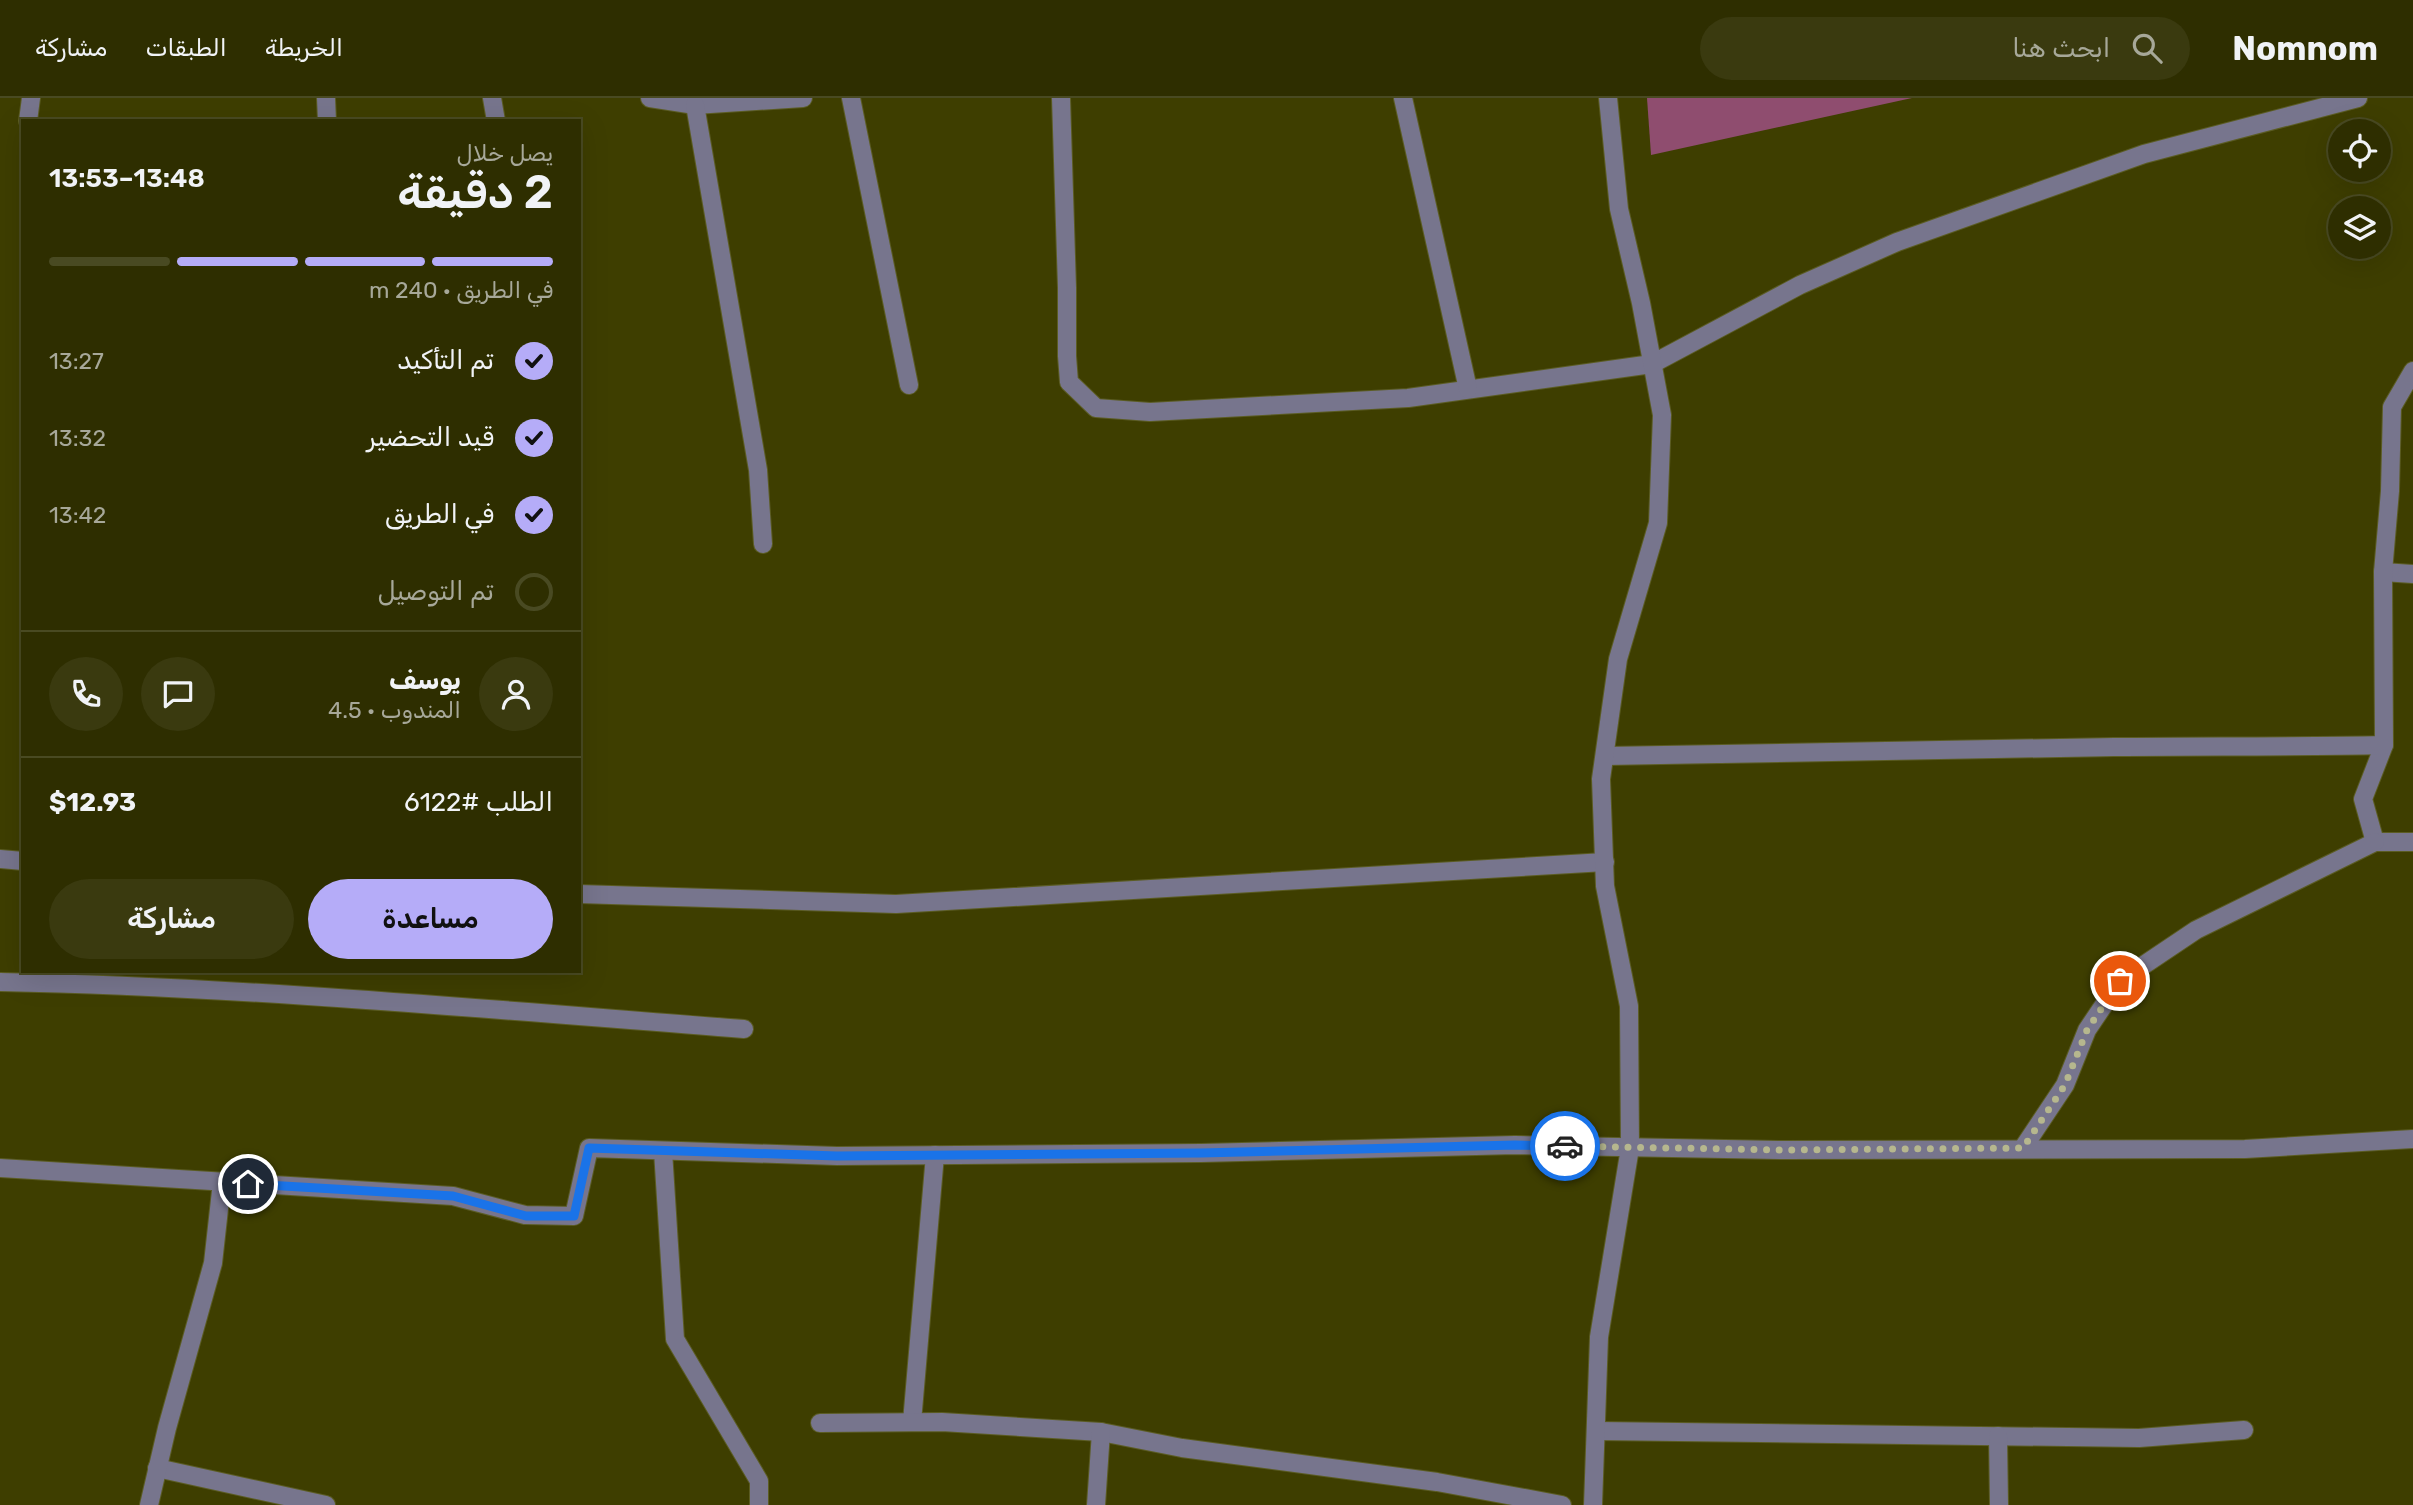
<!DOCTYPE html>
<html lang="ar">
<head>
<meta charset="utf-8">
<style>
  body { margin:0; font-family:Rubik,"Noto Naskh Arabic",sans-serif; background:#3a3a0f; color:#f1f3f6; direction:rtl; height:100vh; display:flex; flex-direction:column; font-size:26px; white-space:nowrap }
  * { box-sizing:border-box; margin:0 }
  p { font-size:23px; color:#a7a899 }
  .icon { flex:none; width:38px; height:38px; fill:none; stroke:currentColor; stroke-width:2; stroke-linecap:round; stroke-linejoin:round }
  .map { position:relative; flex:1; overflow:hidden; direction:ltr }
  .side { position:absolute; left:21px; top:21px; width:560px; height:854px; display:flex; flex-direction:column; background:#2e2e00; border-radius:0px; box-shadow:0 7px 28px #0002,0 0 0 2px #494a22; direction:rtl }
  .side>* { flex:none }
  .fabs { position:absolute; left:2328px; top:21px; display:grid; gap:14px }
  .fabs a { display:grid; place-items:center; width:63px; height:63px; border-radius:50%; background:#2e2e00; box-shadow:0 7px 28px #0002,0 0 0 2px #494a22; font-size:35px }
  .pin { position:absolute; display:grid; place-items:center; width:60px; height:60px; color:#fff; margin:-30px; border:4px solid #fff; border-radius:50%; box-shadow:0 2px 7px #0007 }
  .courier { position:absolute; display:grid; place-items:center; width:70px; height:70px; margin:-35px; border:5px solid #1a73e8; border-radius:50%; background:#fff; color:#222; box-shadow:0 2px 9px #0007 }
  .headline em { font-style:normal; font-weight:600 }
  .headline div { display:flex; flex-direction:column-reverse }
  .headline { display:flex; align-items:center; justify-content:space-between; height:119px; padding:0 28px }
  h1 { font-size:46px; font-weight:600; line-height:52px }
  .bar { display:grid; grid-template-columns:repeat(4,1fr); gap:10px 7px; align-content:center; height:84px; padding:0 28px }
  .bar i { height:9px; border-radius:5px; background:#494a22 }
  .bar .active { background:#b5acf8 }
  .bar p { grid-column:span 4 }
  .line { display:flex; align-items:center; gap:18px; padding:0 28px; border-top:2px solid #494a22 }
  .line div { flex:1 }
  .round { display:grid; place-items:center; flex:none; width:74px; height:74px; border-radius:37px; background:#3a3a0f }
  ol { padding:0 28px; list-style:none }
  li { display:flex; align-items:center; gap:21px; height:77px }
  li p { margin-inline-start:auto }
  li .icon { padding:7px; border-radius:50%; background:#b5acf8; color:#111; stroke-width:4 }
  li:last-child { color:#a7a899 }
  li i { width:38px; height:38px; border:4px solid #494a22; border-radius:50% }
  .primary-button { display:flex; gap:14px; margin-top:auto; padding:14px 28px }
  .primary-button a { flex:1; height:80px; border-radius:42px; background:#b5acf8; color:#111; font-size:28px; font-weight:600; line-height:80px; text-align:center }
  .primary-button a+a { background:#3a3a0f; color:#f1f3f6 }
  header { display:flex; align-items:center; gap:42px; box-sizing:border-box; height:98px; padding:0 35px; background:#2e2e00; border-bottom:2px solid #494a22 }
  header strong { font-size:33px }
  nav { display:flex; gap:38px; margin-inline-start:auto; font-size:24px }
  .search { width:490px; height:63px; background:#3a3a0f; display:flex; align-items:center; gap:18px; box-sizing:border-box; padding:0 24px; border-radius:38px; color:#a7a899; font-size:26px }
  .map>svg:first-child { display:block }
</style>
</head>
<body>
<header>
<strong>Nomnom</strong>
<div class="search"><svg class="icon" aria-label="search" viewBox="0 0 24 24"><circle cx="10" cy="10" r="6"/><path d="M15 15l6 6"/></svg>ابحث هنا</div>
<nav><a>الخريطة</a><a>الطبقات</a><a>مشاركة</a></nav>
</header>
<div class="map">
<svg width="2413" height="1407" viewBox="0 0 2413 1407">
  <rect width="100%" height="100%" fill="#3e3e00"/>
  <!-- forest -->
  <path fill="#8f4d6f" d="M1647 0H1912L1651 57Z"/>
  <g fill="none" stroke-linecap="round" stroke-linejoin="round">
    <!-- minor casing -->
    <g stroke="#5b5c23" stroke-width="20">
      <g id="minor">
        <path d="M326 0 327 23"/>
        <path d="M492 0 496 23"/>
        <path d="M650 0 695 7 803 0"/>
        <path d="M851 0 909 287"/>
        <path d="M1061 0 1067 190V258L1069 284 1096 310 1150 314 1408 300 1652 266 1800 187 1897 144 2144 56 2358 0"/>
        <path d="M1403 0 1468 291"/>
        <path d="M695 7 758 372 763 446"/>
        <path d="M28 23 31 0"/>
        <path d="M2383 474 2413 476"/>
        <path d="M2384 647 2363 701 2375 744H2413"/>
        <path d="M1605 658C1774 655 1944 651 2114 649 2204 648 2294 649 2384 647L2383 474 2390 393 2392 309 2413 273"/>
        <path d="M0 761 23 763"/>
        <path d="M579 796 896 806 1605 764"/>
        <path d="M0 884C248 889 496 912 744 931"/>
        <path d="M2023 1050 2065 987 2087 932 2120 883 2196 832 2375 744"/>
        <path d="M663 1053 675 1241 759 1383V1407"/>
        <path d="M0 1070 453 1098 525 1117 574 1118 589 1050 837 1058 1201 1055 1515 1047 1779 1052 2245 1051 2413 1041"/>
        <path d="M912 1324 935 1057"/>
        <path d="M820 1325 942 1324 1101 1334 1182 1350 1437 1384 1562 1407"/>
        <path d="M1596 1333 2139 1340 2244 1332"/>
        <path d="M1998 1338 1999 1407"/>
        <path d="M157 1370 326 1407"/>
        <path d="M149 1407 167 1330 213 1165 222 1084"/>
        <path d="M1096 1407 1101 1334"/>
        <path d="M1593 1407 1599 1239 1630 1050 1629 908 1605 788 1601 681 1618 561 1658 425 1662 317 1641 205 1619 111 1608 0"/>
      </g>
    </g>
    <!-- minor -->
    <use href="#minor" stroke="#77758d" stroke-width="18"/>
  </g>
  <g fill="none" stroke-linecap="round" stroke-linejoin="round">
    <!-- done -->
    <path stroke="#b6b78e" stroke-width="7" stroke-dasharray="0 12.6" d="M1565 1048 1779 1052 2023 1050 2065 987 2087 932 2120 883"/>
    <!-- route -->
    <path stroke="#1a73e8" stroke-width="9" d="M248 1086 453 1098 526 1118H574L589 1050 837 1058 1201 1055 1515 1047 1565 1048"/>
  </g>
</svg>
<div class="fabs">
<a><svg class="icon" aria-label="locate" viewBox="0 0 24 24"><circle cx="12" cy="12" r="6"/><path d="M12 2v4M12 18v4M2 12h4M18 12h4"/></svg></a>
<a><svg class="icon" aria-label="layers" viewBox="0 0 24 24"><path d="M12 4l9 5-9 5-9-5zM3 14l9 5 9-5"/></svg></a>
</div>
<div class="pin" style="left:2120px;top:883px;background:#ea580c"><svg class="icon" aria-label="bag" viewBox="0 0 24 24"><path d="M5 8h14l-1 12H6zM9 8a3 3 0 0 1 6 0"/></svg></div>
<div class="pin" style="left:248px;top:1086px;background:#1f2937"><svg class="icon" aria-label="home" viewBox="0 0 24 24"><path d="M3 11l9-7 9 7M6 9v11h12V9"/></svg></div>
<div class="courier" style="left:1565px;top:1048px"><svg class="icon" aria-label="car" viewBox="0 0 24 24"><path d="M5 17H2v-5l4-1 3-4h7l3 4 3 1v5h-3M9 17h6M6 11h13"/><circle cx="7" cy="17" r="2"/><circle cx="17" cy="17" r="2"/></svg></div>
<section class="side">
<div class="headline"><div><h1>2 دقيقة</h1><p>يصل خلال</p></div><em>13:48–13:53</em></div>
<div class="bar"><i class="active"></i><i class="active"></i><i class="active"></i><i></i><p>في الطريق · 240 m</p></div>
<ol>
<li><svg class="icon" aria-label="check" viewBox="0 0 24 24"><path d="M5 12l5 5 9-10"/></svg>تم التأكيد<p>13:27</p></li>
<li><svg class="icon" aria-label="check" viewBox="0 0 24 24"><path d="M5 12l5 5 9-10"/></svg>قيد التحضير<p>13:32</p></li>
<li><svg class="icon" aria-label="check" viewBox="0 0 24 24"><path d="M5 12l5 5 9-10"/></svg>في الطريق<p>13:42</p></li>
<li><i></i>تم التوصيل</li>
</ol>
<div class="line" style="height:126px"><a class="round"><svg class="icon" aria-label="person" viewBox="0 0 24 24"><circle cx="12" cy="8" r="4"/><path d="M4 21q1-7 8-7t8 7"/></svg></a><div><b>يوسف</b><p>المندوب · 4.5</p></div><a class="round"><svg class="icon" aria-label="chat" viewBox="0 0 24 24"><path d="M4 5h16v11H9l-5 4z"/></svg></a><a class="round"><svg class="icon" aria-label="phone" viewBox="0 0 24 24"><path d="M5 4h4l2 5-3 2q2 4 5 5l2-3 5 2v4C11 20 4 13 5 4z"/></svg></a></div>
<div class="line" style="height:91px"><div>الطلب #6122</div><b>$12.93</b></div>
<div class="primary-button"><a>مساعدة</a><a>مشاركة</a></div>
</section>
</div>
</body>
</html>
